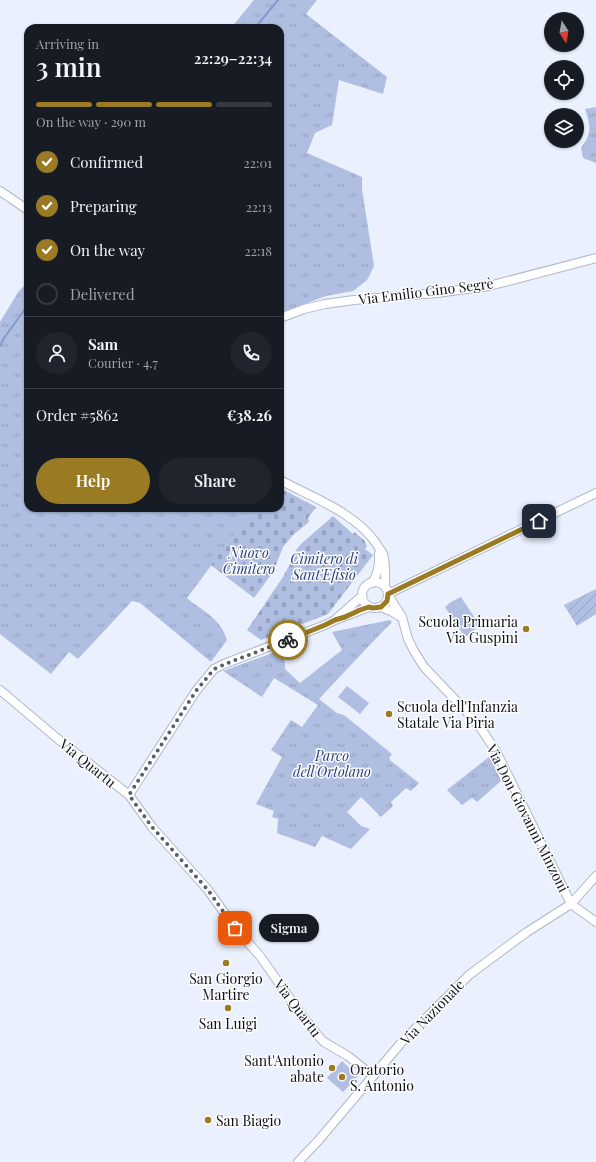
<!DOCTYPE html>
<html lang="en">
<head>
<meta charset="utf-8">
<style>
  body { margin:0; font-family:"Playfair Display",serif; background:#20242c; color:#f1f3f6; height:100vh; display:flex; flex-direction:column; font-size:15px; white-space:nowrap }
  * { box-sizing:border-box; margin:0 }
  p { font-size:13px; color:#9ea1a6 }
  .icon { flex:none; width:22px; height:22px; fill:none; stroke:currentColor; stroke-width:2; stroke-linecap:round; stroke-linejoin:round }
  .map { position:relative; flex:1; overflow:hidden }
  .details { position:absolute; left:24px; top:24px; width:260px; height:488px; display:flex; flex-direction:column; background:#171b24; border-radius:12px; box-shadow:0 1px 3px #0004 }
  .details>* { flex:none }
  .needle { width:26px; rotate:169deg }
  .fabs { position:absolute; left:544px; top:12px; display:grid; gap:8px }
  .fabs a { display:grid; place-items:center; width:40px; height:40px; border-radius:50%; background:#171b24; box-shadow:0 1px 3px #0004; font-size:20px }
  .pin { position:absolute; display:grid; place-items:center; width:34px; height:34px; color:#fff; margin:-17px; border-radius:8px; box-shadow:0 2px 6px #0006 }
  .courier { position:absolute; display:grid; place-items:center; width:40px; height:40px; margin:-20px; border:3px solid #9b7a24; border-radius:50%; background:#fff; color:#222; box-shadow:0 1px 5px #0007 }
  .bubble { position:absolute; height:28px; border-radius:14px; background:#171b24; box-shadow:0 1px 3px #0004; font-size:13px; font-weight:600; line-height:28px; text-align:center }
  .head em { font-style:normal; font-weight:600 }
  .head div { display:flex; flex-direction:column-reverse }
  .head { display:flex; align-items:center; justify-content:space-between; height:68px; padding:0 12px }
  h1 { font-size:26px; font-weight:600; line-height:30px }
  .bar { display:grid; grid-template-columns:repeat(4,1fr); gap:6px 4px; align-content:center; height:48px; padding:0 12px }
  .bar i { height:5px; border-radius:3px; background:#363941 }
  .bar .on { background:#9b7a24 }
  .bar p { grid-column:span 4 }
  .line { display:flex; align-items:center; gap:10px; padding:0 12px; border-top:1px solid #363941 }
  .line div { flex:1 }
  .round { display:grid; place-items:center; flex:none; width:42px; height:42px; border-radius:21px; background:#20242c }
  ol { padding:0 12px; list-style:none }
  li { display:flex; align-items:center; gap:12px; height:44px }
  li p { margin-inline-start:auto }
  li .icon { padding:4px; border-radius:50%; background:#9b7a24; color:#fff; stroke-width:4 }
  li:last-child { color:#9ea1a6 }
  li i { width:22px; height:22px; border:2px solid #363941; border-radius:50% }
  .action { display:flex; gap:8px; margin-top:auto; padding:8px 12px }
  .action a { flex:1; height:46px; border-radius:24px; background:#9b7a24; color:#fff; font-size:16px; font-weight:600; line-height:46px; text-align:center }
  .action a+a { background:#20242c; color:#f1f3f6 }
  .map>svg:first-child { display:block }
</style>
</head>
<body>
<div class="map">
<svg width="596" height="1162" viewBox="0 0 596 1162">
  <defs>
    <pattern id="grass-tufts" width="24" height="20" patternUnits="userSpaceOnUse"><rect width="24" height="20" fill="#afbee1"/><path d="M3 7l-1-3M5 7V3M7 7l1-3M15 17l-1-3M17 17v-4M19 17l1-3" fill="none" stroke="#95a2c0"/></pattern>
    <pattern id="cemetery-stones" width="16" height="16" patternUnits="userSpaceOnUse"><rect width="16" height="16" fill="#afbee1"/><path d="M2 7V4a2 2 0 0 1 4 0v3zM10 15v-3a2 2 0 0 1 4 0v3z" fill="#95a2c0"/></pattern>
    <pattern id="garden-furrows" width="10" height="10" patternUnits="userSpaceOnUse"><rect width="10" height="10" fill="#afbee1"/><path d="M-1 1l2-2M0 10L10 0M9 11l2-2" fill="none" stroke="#95a2c0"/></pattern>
  </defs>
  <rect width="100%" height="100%" fill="#eaf0fe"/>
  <!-- grass -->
  <g fill="url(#grass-tufts)">
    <path d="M254 0H317L306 14 387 77 383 94 339 80 332 125 315 133 307 153 362 177V189L374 266 367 280 353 291 326 296 280 313V28H231Z"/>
    <path d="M596 107V163L583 158 581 148C592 133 591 127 585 109Z"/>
    <path d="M28 282V508H254L187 598C203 612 220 617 227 640L211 662 140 603 132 601 78 659 69 652 51 674 0 634V322L19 291Z"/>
    <path d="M390 620 392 622 364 651 319 699 337 713 344 715 392 754 389 758 391 761 419 783 411 791 406 788 391 802 393 806 381 817 361 797 347 812 361 826 370 829 351 849 322 836 315 847 277 833 278 819 272 817 274 811 256 804 282 757 271 750 291 720 302 727 318 705 274 678 262 697 223 671 284 649 285 669 300 683 342 650 332 632Z"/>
    <path d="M490 756 501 781 477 802 472 798 462 805 447 790Z"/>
  </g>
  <!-- cemetery -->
  <g fill="url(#cemetery-stones)">
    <path d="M280 488 316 507 308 518 309 522 293 535 283 547 273 572 254 598 211 565 254 508H280Z"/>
    <path d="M333 516 353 534 354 532 364 540 367 546 365 549 373 555 328 614 261 640 247 630 283 577 293 558 294 553 301 544Z"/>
  </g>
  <!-- garden -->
  <path fill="url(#garden-furrows)" d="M596 589V614L577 626 564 605Z"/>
  <!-- pitch -->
  <g fill="#afbee1">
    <path d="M461 597 480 626 465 637 445 607 451 602Z"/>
    <path d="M347 686 369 703 360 714 338 697Z"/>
    <path d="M342 1061 358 1076 343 1092 327 1078Z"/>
  </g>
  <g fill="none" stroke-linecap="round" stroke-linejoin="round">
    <!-- stream -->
    <g stroke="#8299cf" stroke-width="2">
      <path d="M255 28 278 0"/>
      <path d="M0 346 4 338 28 305"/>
    </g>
    <!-- secondary casing -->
    <g stroke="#afb7c7" stroke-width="10">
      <g id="secondary">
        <path d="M0 191 28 210"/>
        <path d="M280 318 304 309 325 304 354 300 437 293 489 286 596 258"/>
        <path d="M280 480C313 498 354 512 376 543 378 547 381 550 383 554 386 564 385 577 385 587"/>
        <circle cx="375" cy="595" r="13"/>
        <path d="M372 583C378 574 380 565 379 554"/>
        <path d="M388 594 596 493"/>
        <path d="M388 595 402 617 408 639 414 651 424 667 465 710 482 730 497 753 571 904 596 922"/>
        <path d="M381 607 391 611 401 617"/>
        <path d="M337 618 362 596"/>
        <path d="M0 690 58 739 129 795 152 827 208 890 235 928 260 956 300 1013 319 1037 324 1042 348 1056 373 1076"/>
        <path d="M129 795 196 691 214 669 224 664 325 625 335 620 369 607"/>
        <path d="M298 1162 318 1141 373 1076 401 1043 469 975 527 932 571 904 596 876"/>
      </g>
    </g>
    <!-- secondary -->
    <use href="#secondary" stroke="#fff" stroke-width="8"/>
  </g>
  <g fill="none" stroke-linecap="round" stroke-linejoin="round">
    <!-- done -->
    <path stroke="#5b5f67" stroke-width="4" stroke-dasharray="0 7.2" d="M235 928 208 890 152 827 129 795 196 691 214 669 233 661 288 640"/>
    <!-- route -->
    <path stroke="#9b7a24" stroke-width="5" d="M288 640 325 625 335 620 345 617 360 610 369 607 373 608 381 607 387 601 388 594 539 521"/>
  </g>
  <!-- markers -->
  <g fill="#9b7a24" stroke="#fdfdfd" stroke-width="1.5">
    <circle cx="526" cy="629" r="4"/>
    <circle cx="389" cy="714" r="4"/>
    <circle cx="226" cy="963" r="4"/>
    <circle cx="228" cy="1008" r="4"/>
    <circle cx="332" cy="1068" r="4"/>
    <circle cx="342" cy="1077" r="4"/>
    <circle cx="208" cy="1120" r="4"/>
  </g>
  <g text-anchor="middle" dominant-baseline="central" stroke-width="3" stroke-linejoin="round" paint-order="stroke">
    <!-- street labels -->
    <g font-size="14" fill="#0e1116" stroke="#fdfdfd">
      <text transform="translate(426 291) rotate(-7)">Via Emilio Gino Segrè</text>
      <text transform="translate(88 763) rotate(39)">Via Quartu</text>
      <text transform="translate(528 818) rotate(63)">Via Don Giovanni Minzoni</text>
      <text transform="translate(298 1008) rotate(53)">Via Quartu</text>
      <text transform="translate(432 1012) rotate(-46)">Via Nazionale</text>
    </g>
    <!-- park labels -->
    <g font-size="14" font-style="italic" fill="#294081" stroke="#fdfdfd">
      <text x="249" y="552">Nuovo<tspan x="249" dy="16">Cimitero</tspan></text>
      <text x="324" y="558">Cimitero di<tspan x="324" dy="16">Sant'Efisio</tspan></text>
      <text x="332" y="755">Parco<tspan x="332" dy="16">dell'Ortolano</tspan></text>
    </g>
    <!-- poi labels -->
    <g font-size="14" fill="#0e1116" stroke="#fdfdfd" text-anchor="start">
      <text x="518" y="621" text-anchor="end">Scuola Primaria<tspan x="518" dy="16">Via Guspini</tspan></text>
      <text x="397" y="706">Scuola dell'Infanzia<tspan x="397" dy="16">Statale Via Piria</tspan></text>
      <text x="226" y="978" text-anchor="middle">San Giorgio<tspan x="226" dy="16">Martire</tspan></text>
      <text x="228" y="1023" text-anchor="middle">San Luigi</text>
      <text x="324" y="1060" text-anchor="end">Sant'Antonio<tspan x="324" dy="16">abate</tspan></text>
      <text x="350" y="1069">Oratorio<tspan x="350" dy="16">S. Antonio</tspan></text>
      <text x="216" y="1120">San Biagio</text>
    </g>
  </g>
</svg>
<div class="fabs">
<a><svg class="needle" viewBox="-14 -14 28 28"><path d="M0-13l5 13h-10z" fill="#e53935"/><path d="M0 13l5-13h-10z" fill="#9ea1a6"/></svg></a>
<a><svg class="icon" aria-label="locate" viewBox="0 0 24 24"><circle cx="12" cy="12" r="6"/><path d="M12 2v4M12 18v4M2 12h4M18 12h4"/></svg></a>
<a><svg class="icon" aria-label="layers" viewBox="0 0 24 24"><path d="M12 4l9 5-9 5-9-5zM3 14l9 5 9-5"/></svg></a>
</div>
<div class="pin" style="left:235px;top:928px;background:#ea580c"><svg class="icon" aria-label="bag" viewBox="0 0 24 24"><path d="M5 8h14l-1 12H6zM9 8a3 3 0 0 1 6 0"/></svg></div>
<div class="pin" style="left:539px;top:521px;background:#1f2937"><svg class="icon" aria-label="home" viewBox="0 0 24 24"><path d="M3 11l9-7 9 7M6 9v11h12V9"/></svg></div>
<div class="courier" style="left:288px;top:640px"><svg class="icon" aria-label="bike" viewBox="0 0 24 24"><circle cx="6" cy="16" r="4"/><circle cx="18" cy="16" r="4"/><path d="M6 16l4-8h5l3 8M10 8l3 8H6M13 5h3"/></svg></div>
<div class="bubble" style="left:259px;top:914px;width:60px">Sigma</div>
<section class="details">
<div class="head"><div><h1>3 min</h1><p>Arriving in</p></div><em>22:29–22:34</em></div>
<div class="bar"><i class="on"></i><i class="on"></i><i class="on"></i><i></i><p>On the way · 290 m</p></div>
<ol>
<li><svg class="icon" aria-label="check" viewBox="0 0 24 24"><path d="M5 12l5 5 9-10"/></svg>Confirmed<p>22:01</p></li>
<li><svg class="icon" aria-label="check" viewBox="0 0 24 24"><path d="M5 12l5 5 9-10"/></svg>Preparing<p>22:13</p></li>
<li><svg class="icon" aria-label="check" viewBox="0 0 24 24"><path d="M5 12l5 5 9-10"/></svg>On the way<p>22:18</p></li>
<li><i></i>Delivered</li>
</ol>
<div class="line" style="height:72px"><a class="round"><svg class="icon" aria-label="person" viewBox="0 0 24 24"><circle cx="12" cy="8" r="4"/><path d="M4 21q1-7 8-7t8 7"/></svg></a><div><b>Sam</b><p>Courier · 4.7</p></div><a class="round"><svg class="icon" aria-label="phone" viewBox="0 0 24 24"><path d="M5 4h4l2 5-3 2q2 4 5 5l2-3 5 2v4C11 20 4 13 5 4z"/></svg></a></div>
<div class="line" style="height:52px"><div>Order #5862</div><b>€38.26</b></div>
<div class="action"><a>Help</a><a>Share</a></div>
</section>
</div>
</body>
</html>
